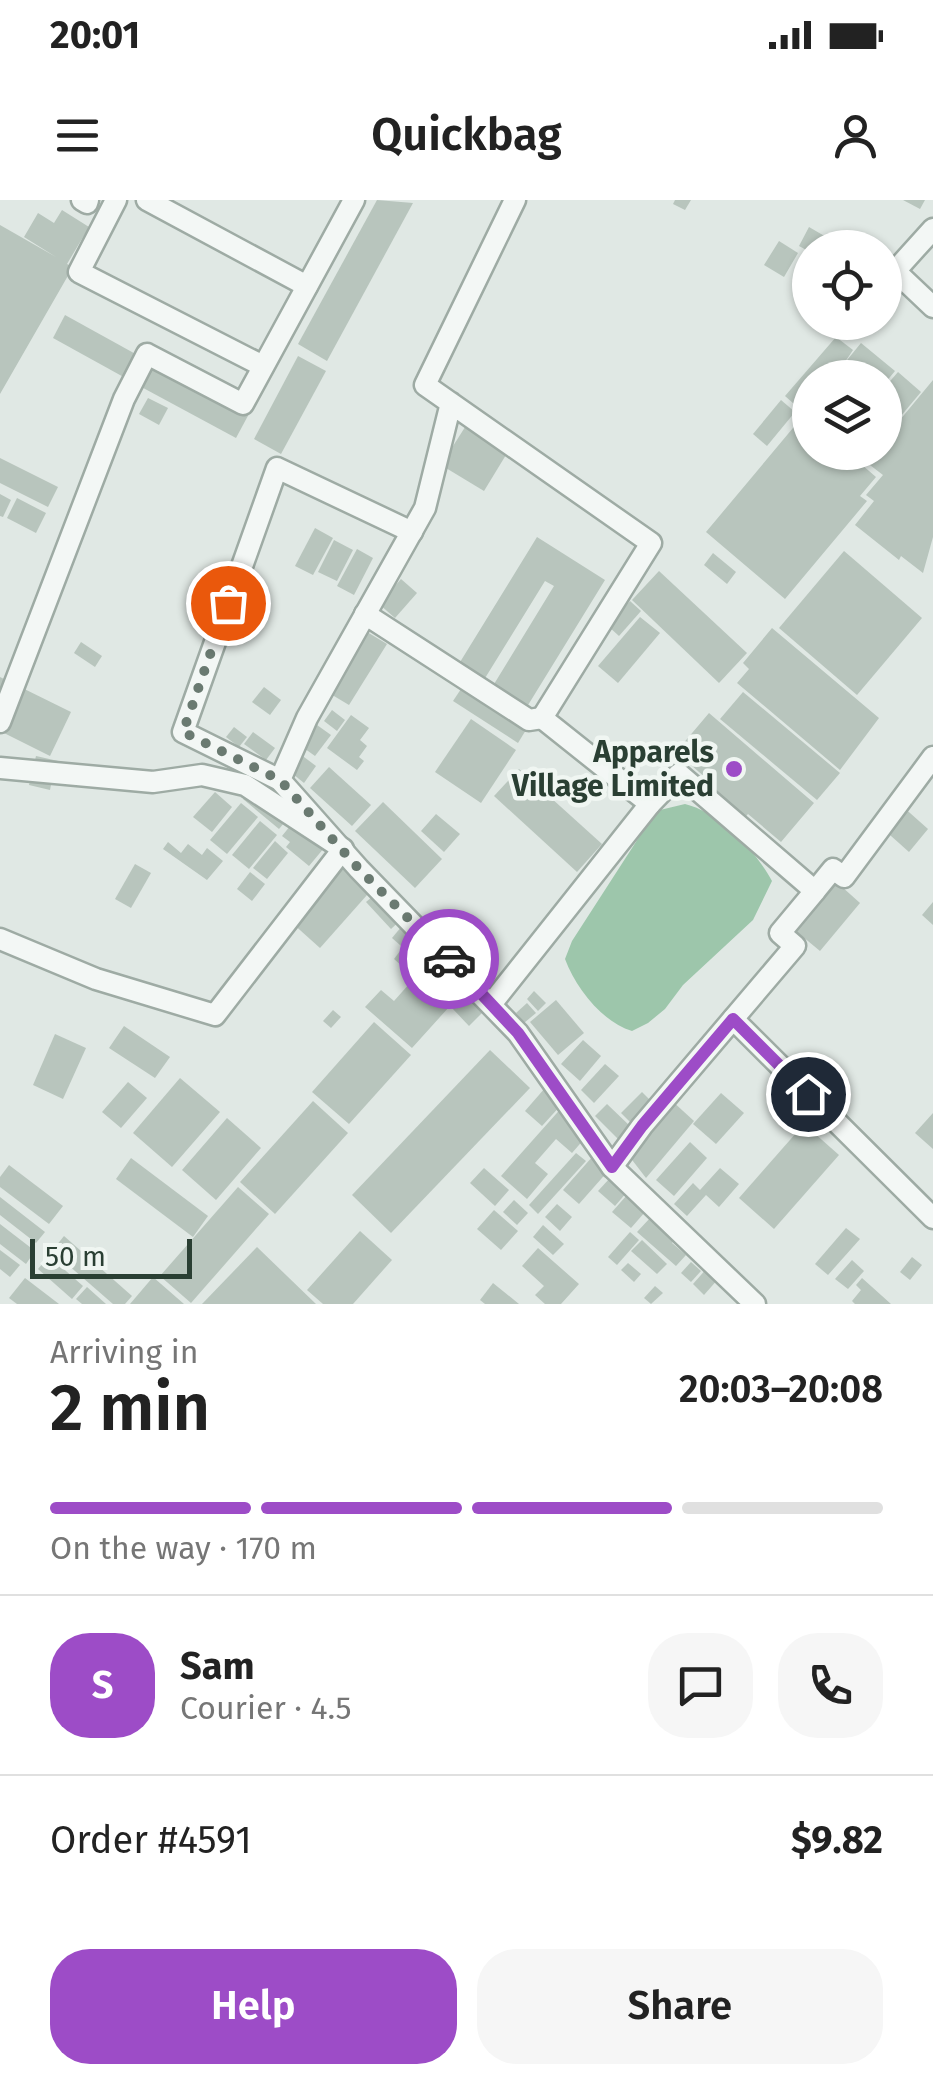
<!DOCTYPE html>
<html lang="en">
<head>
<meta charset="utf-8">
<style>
  body { margin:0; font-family:"Fira Sans",sans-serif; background:#f6f6f6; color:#222; height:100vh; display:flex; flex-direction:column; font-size:38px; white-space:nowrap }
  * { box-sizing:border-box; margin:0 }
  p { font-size:32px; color:#767676 }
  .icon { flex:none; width:55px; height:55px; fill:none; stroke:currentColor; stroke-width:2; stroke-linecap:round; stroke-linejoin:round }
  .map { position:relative; height:1104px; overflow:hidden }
  .side { display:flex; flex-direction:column; background:#fff; flex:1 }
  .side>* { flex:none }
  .fabs { position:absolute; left:792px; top:30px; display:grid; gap:20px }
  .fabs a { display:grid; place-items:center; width:110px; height:110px; border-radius:50%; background:#fff; box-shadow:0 2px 8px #0004; font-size:50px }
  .scale { position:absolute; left:30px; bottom:25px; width:162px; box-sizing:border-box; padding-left:10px; border:5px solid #2a3f33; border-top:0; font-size:28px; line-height:35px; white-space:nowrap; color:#2a3f33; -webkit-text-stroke:8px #f0f6f2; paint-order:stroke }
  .pin { position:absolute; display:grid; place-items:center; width:85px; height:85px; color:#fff; margin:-42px; border:5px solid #fff; border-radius:50%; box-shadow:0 2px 10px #0007 }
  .courier { position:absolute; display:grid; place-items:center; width:100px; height:100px; margin:-50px; border:8px solid #9d4cc7; border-radius:50%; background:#fff; color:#222; box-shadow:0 2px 12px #0007 }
  .summary em { font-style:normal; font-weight:600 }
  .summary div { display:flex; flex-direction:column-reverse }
  .summary { display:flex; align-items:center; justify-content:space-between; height:170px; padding:0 50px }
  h1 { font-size:65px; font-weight:600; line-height:75px }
  .bar { display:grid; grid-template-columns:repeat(4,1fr); gap:15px 10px; align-content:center; height:120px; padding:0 50px }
  .bar i { height:12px; border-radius:8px; background:#e0e0e0 }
  .bar .on { background:#9d4cc7 }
  .bar p { grid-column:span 4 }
  .line { display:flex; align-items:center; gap:25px; padding:0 50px; border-top:2px solid #e0e0e0 }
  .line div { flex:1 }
  .round { display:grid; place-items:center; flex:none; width:105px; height:105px; border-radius:40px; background:#f6f6f6 }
  .primary-button { display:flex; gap:20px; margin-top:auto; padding:20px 50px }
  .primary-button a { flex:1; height:115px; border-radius:40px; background:#9d4cc7; color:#fff; font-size:40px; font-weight:600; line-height:115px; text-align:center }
  .primary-button a+a { background:#f6f6f6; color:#222 }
  .status { display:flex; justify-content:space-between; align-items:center; height:70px; padding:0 50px; background:#fff; direction:ltr }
  .status svg { height:28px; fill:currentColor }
  header { display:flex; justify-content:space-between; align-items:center; height:130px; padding:0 50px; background:#fff; font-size:45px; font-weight:600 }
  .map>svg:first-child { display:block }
</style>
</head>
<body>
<div class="status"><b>20:01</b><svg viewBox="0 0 49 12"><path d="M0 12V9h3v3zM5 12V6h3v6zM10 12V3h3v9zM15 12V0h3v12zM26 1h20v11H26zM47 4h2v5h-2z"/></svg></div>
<header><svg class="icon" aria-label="menu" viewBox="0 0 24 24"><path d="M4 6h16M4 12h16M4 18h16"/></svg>Quickbag<svg class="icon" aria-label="person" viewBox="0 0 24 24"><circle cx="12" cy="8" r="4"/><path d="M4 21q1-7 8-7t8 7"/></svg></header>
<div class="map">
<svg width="933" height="1104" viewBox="0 0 933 1104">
  <rect width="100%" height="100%" fill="#e0e8e4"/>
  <!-- water -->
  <path fill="#9dc6ab" d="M685 604C721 613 755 650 772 681L753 720 683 785 665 809 648 823 632 831C602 822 576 788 565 759L572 741 643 631 660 610Z"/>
  <!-- building -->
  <g fill="#b8c5bd">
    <path d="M377 0 413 3 327 161 298 144Z"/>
    <path d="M675 0H691L685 10 673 4Z"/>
    <path d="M903 0H925L920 9Z"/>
    <path d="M62 10 89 27 67 64 73 67 0 194V25L56 57 24 37 38 13 54 23Z"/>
    <path d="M809 27 840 45 839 48H810V71L801 65 810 52 799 46Z"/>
    <path d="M779 41 798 53 784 77 764 65Z"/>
    <path d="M65 115 141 157 129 180 53 138Z"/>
    <path d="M836 137 853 150 843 165 861 143 895 171 885 183V178H810V210L806 206 802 211 785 196Z"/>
    <path d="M298 156 326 171 281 254 254 239Z"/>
    <path d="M148 158 250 212 236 238 134 183Z"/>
    <path d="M898 172 921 192 885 235V187Z"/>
    <path d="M933 180V337L923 373 901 356 899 360 855 325 874 301 866 295 883 275 866 262 874 252H885V238Z"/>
    <path d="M148 198 168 208 159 225 139 214Z"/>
    <path d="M781 200 795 212 767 246 753 234Z"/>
    <path d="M803 216 810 222V252H847L876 277 860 296 867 301 785 399 706 332Z"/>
    <path d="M467 224 509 250 484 291 441 265Z"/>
    <path d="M0 258 58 287 48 307 0 283Z"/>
    <path d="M0 294 11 300 3 317 0 316Z"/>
    <path d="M17 298 46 313 36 333 7 318Z"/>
    <path d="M315 328 333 338 313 375 295 366Z"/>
    <path d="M537 337 605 380 525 510 491 489 554 386 545 381 482 483 457 467Z"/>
    <path d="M334 340 353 350 337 381 318 372Z"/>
    <path d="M357 349 373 358 354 395 337 386Z"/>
    <path d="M844 351 922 418 857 495 779 428Z"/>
    <path d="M713 353 736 372 727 384 704 365Z"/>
    <path d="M659 371 747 453 719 483 632 400Z"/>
    <path d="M401 379 417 393 395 418 379 404Z"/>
    <path d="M630 401 641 411 619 436 608 426Z"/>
    <path d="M640 417 660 433 618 483 598 466Z"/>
    <path d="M772 428 879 518 840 570 737 483 749 469 743 463Z"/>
    <path d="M367 432 387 444 349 505 329 493Z"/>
    <path d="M81 442 102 456 95 467 74 453Z"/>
    <path d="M0 477 71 512 50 556 0 531Z"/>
    <path d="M465 483 529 525 518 543 453 501Z"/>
    <path d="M264 487 281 500 270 515 252 502Z"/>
    <path d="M743 492 840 573 817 600 720 519Z"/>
    <path d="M332 510 345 520 337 531 324 521Z"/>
    <path d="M709 513 814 603 781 642 748 614 741 622 707 593 714 585 676 552Z"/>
    <path d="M351 515 369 528 360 540 367 546 359 557 364 561 357 570 327 548Z"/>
    <path d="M471 519 516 550 481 603 435 572Z"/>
    <path d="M317 525 331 535 315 556 301 546Z"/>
    <path d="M234 527 247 537 239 547 226 537Z"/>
    <path d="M253 532 275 548 266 560 244 544Z"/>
    <path d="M300 554 316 566 304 583 288 570Z"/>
    <path d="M36 556 67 563 64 576 53 574 50 590 29 585Z"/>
    <path d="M329 567 371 605 352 626 310 588Z"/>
    <path d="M519 569 602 644 577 672 494 596Z"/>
    <path d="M262 575 299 605 279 629 243 599Z"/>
    <path d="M215 592 232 607 212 632 193 617Z"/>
    <path d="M383 602 442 659 415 688 355 631Z"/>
    <path d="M241 603 258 617 227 654 210 640Z"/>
    <path d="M901 605 928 629 909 652 881 627Z"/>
    <path d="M303 610 334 636 309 666 286 647 290 642 282 636Z"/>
    <path d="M436 614 460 634 444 652 421 631Z"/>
    <path d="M260 621 277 635 249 669 232 655Z"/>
    <path d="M275 641 288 653 267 679 253 668Z"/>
    <path d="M168 642 181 653 188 644 202 655 207 648 223 661 207 680 163 649Z"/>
    <path d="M345 660 375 686 320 748 291 722Z"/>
    <path d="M135 664 151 673 131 708 115 699Z"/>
    <path d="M250 672 265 684 252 701 237 689Z"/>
    <path d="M832 678 860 703 820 751 791 727Z"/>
    <path d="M379 691 403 718 391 729 366 702Z"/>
    <path d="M933 702V725L922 715Z"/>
    <path d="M402 726 419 741 409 753 392 738Z"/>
    <path d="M400 751 410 759 403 767 394 759Z"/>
    <path d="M434 756 468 786 412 848 365 807 381 790 394 801Z"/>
    <path d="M470 791 486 809 469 826 452 808Z"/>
    <path d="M534 791 546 803 538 811 527 799Z"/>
    <path d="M556 800 584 833 558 855 530 822Z"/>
    <path d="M527 803 536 813 524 823 516 813Z"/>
    <path d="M333 810 341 817 331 828 323 821Z"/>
    <path d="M374 822 411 855 349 924 312 892Z"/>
    <path d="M124 826 170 857 155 878 109 848Z"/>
    <path d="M55 834 86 848 63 899 33 885Z"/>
    <path d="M583 840 601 856 580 881 561 864Z"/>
    <path d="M490 850 530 888 391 1033 352 995Z"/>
    <path d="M605 864 619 876 594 903 581 890Z"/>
    <path d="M180 878 220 912 172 967 133 933Z"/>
    <path d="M128 882 147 898 121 928 102 912Z"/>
    <path d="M545 888 562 904 542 926 525 911Z"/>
    <path d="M642 892 653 903 632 924 621 913Z"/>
    <path d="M721 893 744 913 716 944 693 924Z"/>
    <path d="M671 900 694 921 646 978 626 952Z"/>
    <path d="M313 901 348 933 275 1014 240 982Z"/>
    <path d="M607 904 631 927 619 940 595 916Z"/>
    <path d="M564 905 592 930 572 953 556 939 535 963 548 974 527 999 501 976Z"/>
    <path d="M933 913V949L915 933Z"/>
    <path d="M227 918 261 948 216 1000 182 970Z"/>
    <path d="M804 924 839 955 774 1029 739 998Z"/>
    <path d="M690 942 707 958 674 996 656 980Z"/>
    <path d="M576 953 586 961 538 1014 529 1005Z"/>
    <path d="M593 956 609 970 579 1004 563 990Z"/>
    <path d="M131 958 208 1016 193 1037 116 979Z"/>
    <path d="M9 965 63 1006 49 1024 0 987V977Z"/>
    <path d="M484 968 509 990 495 1006 470 983Z"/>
    <path d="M720 968 739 984 719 1007 706 995 687 1016 674 1004 693 983 700 990Z"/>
    <path d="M610 978 627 992 615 1006 598 991Z"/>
    <path d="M238 987 269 1014 191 1103 160 1076Z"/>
    <path d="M627 995 645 1012 631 1028 612 1012Z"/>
    <path d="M0 997 45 1032 36 1043 0 1015Z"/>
    <path d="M514 1000 528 1013 517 1025 503 1012Z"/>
    <path d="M557 1004 572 1017 560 1031 545 1017Z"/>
    <path d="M494 1010 518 1031 501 1050 477 1029Z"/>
    <path d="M651 1017 675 1039 672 1043 686 1055 676 1066 637 1032Z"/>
    <path d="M0 1024 35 1051 26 1064 0 1044Z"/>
    <path d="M543 1025 564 1044 553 1055 533 1037Z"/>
    <path d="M846 1028 860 1039 828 1075 815 1064Z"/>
    <path d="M360 1031 392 1060 353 1104H323L307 1090Z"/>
    <path d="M630 1032 639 1040 617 1065 608 1057Z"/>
    <path d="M64 1036 132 1096 125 1104H113L52 1051Z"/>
    <path d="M642 1040 667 1064 657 1074 631 1051Z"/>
    <path d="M257 1047 316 1104H202Z"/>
    <path d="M538 1048 579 1084 561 1104H545L535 1095 544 1086 522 1066Z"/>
    <path d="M0 1050 20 1065 10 1077 0 1069Z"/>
    <path d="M49 1056 83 1086 72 1099 38 1069Z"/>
    <path d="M912 1057 922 1065 910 1080 900 1072Z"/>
    <path d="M852 1060 864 1071 848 1089 835 1079Z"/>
    <path d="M691 1062 701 1071 691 1082 681 1073Z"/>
    <path d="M628 1063 641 1074 634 1082 621 1070Z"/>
    <path d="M708 1067 719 1078 704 1095 693 1084Z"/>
    <path d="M153 1077 184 1104H130Z"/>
    <path d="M25 1078 59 1104H17L9 1098Z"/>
    <path d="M862 1078 891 1104H855L852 1101 861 1090 856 1085Z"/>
    <path d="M493 1083 519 1104H485L480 1100Z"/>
    <path d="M655 1086 663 1093 651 1104 644 1098Z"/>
    <path d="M87 1087 106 1104H82L76 1099Z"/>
  </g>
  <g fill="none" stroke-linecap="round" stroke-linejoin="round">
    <!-- street casing -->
    <g stroke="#9eaba4" stroke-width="25">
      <g id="street">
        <path d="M82 0 87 3 88 0"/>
        <path d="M116 0 79 72 263 166"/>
        <path d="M147 0 307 86"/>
        <path d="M933 29 895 71 933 107"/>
        <path d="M451 203 425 308 307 518 280 580 359 669 518 833 612 967 642 926 795 746 780 733 815 691 679 574 650 604 542 518 651 343 425 185 515 0"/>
        <path d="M365 414 529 520 542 518"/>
        <path d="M0 522 124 199 147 154 243 204 354 0"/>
        <path d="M0 568 153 582 202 575 245 585 343 649 215 815 96 779 0 739"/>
        <path d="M280 580 183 532 277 268 412 332"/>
        <path d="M815 691 833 669 844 677 933 557"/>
        <path d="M492 803 650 604"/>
        <path d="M733 819 933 1018"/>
        <path d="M612 967 755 1104"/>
      </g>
    </g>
    <!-- street -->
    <use href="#street" stroke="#f3f7f5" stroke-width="20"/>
  </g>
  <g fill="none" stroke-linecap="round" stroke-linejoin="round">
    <!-- done -->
    <path stroke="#6a7a71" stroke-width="10" stroke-dasharray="0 18" d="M228 403 183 532 280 580 359 669 449 759"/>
    <!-- route -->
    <path stroke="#9d4cc7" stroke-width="12" d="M449 759 518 833 612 967 642 926 733 819 808 894"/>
  </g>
  <!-- markers -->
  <circle fill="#9d4cc7" stroke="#f0f6f2" stroke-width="4" cx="734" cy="569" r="10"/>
  <g text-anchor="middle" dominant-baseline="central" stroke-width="9" stroke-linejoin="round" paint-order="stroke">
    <!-- poi labels -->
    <g font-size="30" font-weight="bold" fill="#2a3f33" stroke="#f0f6f2" text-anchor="end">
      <text x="714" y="552">Apparels<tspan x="714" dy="34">Village Limited</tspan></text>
    </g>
  </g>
</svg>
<div class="fabs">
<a><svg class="icon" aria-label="locate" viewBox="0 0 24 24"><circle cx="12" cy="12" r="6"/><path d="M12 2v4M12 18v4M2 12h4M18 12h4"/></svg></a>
<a><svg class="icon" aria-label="layers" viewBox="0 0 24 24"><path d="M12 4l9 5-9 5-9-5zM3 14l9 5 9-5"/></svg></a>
</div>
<div class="scale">50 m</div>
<div class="pin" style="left:228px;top:403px;background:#ea580c"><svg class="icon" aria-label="bag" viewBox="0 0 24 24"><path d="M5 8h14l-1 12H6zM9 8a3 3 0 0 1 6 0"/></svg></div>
<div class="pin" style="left:808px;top:894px;background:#1f2937"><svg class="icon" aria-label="home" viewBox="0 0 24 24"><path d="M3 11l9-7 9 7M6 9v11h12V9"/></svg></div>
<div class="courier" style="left:449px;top:759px"><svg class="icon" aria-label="car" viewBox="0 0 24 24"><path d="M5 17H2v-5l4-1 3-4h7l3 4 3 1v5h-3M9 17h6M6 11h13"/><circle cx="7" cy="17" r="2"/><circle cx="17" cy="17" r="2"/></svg></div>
</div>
<section class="side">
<div class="summary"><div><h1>2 min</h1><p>Arriving in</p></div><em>20:03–20:08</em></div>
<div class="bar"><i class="on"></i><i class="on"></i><i class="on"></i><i></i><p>On the way · 170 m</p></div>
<div class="line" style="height:180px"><b class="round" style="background:#9d4cc7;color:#fff">S</b><div><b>Sam</b><p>Courier · 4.5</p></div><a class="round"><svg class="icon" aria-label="chat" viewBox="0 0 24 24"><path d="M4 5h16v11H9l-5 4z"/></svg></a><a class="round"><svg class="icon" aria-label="phone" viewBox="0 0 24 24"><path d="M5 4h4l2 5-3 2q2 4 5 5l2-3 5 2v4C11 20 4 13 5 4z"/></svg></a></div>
<div class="line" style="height:130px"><div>Order #4591</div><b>$9.82</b></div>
<div class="primary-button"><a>Help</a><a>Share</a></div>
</section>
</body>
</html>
